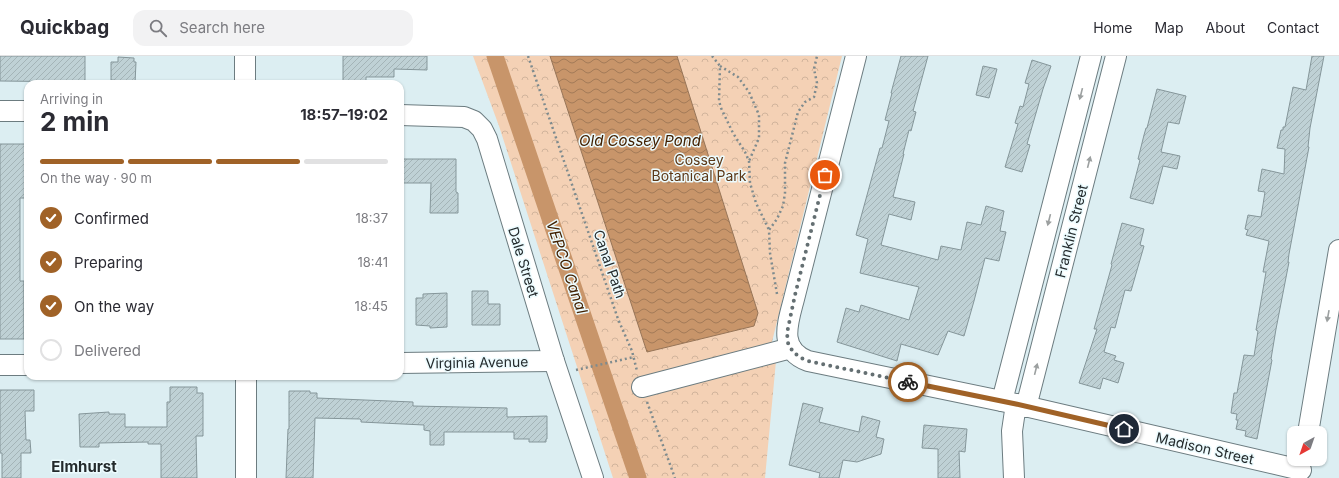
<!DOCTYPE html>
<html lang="en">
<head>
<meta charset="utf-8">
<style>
  body { margin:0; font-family:Inter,sans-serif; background:#f2f2f3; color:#2b2b33; height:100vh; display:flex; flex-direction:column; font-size:15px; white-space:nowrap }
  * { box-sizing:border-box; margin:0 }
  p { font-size:13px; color:#7c7c81 }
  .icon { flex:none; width:22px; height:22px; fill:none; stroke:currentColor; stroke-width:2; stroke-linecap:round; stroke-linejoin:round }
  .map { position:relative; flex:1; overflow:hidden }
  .side { position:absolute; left:24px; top:24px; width:380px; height:300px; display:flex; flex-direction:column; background:#fff; border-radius:12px; box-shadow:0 1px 3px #0004 }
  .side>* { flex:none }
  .needle { width:26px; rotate:220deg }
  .fabs { position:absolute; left:1287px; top:370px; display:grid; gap:8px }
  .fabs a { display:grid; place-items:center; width:40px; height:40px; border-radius:8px; background:#fff; box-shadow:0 1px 3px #0004; font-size:20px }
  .pin { position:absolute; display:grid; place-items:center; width:34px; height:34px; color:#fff; margin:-17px; border:2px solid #fff; border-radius:50%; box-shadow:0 1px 4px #0007 }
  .courier { position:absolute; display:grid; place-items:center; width:40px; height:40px; margin:-20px; border:3px solid #a06227; border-radius:50%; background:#fff; color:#222; box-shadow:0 1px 5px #0007 }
  .headline em { font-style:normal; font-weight:700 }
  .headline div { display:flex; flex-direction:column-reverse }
  .headline { display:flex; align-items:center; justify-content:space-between; height:68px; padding:0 16px }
  h1 { font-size:26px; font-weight:700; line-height:30px }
  .bar { display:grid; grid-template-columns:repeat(4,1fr); gap:6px 4px; align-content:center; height:48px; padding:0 16px }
  .bar i { height:5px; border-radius:3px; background:#e1e1e2 }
  .bar .current { background:#a06227 }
  .bar p { grid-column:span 4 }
  ol { padding:0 16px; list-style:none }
  li { display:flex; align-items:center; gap:12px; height:44px }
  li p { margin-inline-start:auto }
  li .icon { padding:4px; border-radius:50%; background:#a06227; color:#fff; stroke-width:4 }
  li:last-child { color:#7c7c81 }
  li i { width:22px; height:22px; border:2px solid #e1e1e2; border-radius:50% }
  header { display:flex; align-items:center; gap:24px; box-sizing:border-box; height:56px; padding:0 20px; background:#fff; border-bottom:1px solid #e1e1e2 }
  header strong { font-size:19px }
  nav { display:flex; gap:22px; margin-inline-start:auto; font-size:14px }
  .search { width:280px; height:36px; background:#f2f2f3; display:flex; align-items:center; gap:10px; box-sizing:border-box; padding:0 14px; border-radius:12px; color:#7c7c81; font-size:15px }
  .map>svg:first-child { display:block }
</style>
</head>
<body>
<header>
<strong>Quickbag</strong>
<div class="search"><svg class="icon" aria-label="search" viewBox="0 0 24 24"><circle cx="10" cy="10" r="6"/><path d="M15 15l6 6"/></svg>Search here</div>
<nav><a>Home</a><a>Map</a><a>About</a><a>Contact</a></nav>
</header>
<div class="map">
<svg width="1339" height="422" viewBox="0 0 1339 422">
  <defs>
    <pattern id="forest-crowns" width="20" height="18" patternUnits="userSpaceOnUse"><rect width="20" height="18" fill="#f4d1b5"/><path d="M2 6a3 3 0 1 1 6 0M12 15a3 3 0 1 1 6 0" fill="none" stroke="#d1b49c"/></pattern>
    <pattern id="water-waves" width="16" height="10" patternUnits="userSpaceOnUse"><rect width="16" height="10" fill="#c8956a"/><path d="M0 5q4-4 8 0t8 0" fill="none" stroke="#a27a58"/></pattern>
    <pattern id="building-hatch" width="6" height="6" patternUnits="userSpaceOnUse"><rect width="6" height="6" fill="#bfd1d5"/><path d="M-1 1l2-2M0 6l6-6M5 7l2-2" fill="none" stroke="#a4b4b7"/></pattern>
  </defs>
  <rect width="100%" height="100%" fill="#dceef2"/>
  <!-- forest -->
  <path fill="url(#forest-crowns)" d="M473 0H842L772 286 776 305 765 422H613L499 70Z"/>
  <!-- water -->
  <path fill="url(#water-waves)" stroke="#977558" d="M550 0H677L758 257 754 270 647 296Z"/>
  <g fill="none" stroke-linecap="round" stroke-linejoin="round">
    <!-- canal -->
    <path stroke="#c8956a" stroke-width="17" d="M495 0 638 422"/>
  </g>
  <!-- building -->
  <g fill="url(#building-hatch)" stroke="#85969a">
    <path d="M0 0H85V26L0 25Z"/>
    <path d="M343 0H427V14L394 13V21H366V28H343Z"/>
    <path d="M901 0H928L913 55 916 56 911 75 909 74 903 98H904L893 141 915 146 911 164 889 158 881 189 938 204 941 190 961 194 967 166 981 169 986 150 1004 155 1000 175 1006 176 999 205 985 202 974 245 964 280 948 275 938 299 901 288 897 305 837 286 846 252 859 256 861 249 909 264 919 231 860 217 868 183 856 179 880 92H882L889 65 885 64 892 37H891Z"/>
    <path d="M1312 0H1324L1310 72 1308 91H1309L1289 198 1288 206H1289L1276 273 1271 303 1272 304 1257 383 1245 380 1246 375 1236 373 1238 364H1236L1237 358 1231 357 1234 337H1237L1244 299 1254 300 1258 275 1256 274 1266 216H1263L1269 185 1246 179 1248 174 1245 173 1248 159 1261 161 1265 136 1258 135 1262 113 1284 118 1285 93 1277 92 1281 74H1283V71H1285L1293 31 1306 34Z"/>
    <path d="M118 1 134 2V6H136L135 28H123V25L111 24V6H118Z"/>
    <path d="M1032 4 1051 10 1043 33 1027 88 1030 89 1022 116 1005 111 1018 68 1015 67 1020 50 1023 51 1029 28 1025 27Z"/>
    <path d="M983 10 997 13 989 42 976 39Z"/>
    <path d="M1157 33 1186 40 1179 68 1168 66 1161 96 1180 100 1177 113 1163 110 1153 148 1130 142 1140 104 1138 103 1144 79 1146 72H1147Z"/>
    <path d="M0 88H28V110H25V142H20V225H24V283H0Z"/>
    <path d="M400 103H456V136L458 137V157H430L431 127H400Z"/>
    <path d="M1122 167 1144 173 1140 189 1144 190 1131 235 1125 234 1115 272 1111 271 1104 296 1116 300 1114 304 1124 307 1118 327 1103 322 1100 333 1079 327 1097 273H1094L1112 209 1111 208Z"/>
    <path d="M472 235H488V248H500V269H472Z"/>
    <path d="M447 237V271L430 272V270L416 269V242H423V238Z"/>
    <path d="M170 331H197V337H203V380H196L197 422H161V388H148V386L99 387V391H80L79 358 109 356V358H125V371H167V346H170Z"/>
    <path d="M0 334H34V355H25L26 384H30L31 397H21V422H2V397H0Z"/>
    <path d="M289 335H310V337H317V342L413 346V350L507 352V361L547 360V383H546V386H529V383H514V376H444V389H430V375L424 374V369L361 366V364L360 363 315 362 313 422H286L288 373H289Z"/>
    <path d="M803 347 823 352 819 366 859 376 862 360 880 365 876 381 884 383 881 398 857 406 843 404 839 422H819L820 417 789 409Z"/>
    <path d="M924 369 967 373 965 396 959 395 960 422H938V393L922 392Z"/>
  </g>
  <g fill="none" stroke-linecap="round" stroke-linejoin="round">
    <!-- minor casing -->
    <g stroke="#6c7c80" stroke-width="22">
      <g id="minor">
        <path d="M245 0V28"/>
        <path d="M856 0 795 239C789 264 776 293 808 305L1016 348 1301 414"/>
        <path d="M0 55H28"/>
        <path d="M400 59 464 61 474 65 482 73 487 83 554 305 593 422"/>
        <path d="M400 307 554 305"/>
        <path d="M0 309H28"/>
        <path d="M246 320V422"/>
        <path d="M642 331 791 292"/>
        <path d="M1002 345 1091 0"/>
        <path d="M1026 351 1116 0"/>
        <path d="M1308 377 1339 194"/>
        <path d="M1014 422 1012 375 1016 348"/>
      </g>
    </g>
    <!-- path -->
    <g stroke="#7e8b8e" stroke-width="2.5" stroke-dasharray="2 3" stroke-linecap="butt">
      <path d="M528 0 618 263 632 295 637 315"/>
      <path d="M712 0 720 10 719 45 721 52 733 77 745 96 749 105 750 127 756 147 769 174"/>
      <path d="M720 10 738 21 749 36 759 59V82L749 105"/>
      <path d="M777 238 770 197 769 174 777 163 783 150 785 137V107L798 56 805 46 814 41 817 27 814 13 817 0"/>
      <path d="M576 314 634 301"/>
      <path d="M647 346 675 422"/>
    </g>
    <!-- minor -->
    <use href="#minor" stroke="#fff" stroke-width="20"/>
  </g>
  <!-- one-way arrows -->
  <defs><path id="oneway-solid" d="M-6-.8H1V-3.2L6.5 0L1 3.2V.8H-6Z"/></defs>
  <g fill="#9ca0a0">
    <use href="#oneway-solid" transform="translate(1081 38) rotate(104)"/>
    <use href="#oneway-solid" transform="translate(1089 106) rotate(-76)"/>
    <use href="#oneway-solid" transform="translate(1049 164) rotate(104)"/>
    <use href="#oneway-solid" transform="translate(1328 260) rotate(100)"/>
    <use href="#oneway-solid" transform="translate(1036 313) rotate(-76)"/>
  </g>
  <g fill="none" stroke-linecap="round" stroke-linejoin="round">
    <!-- done -->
    <path stroke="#646f72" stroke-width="4" stroke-dasharray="0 7.2" d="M825 119 795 239 787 277 788 287 793 296 801 302 808 305 908 326"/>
    <!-- route -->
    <path stroke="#a06227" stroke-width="5" d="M908 326 1016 348 1124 373"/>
  </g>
  <g text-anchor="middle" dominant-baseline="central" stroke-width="3" stroke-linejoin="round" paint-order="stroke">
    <!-- park labels -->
    <g font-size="14" fill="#5c3817" stroke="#ecfbfe">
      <text x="699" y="103">Cossey<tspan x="699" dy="16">Botanical Park</tspan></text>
    </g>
    <!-- street labels -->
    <g font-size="14" fill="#242b2d" stroke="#ecfbfe">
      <text transform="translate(1071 175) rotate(-76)">Franklin Street</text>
      <text transform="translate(524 206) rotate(73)">Dale Street</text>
      <text transform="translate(610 208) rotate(71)">Canal Path</text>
      <text transform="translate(477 306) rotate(-1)">Virginia Avenue</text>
      <text transform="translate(1205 392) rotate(13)">Madison Street</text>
    </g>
    <!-- water labels -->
    <g font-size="15" font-style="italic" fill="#422000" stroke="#ecfbfe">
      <text x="640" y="84">Old Cossey Pond</text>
      <text transform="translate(567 211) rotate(71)">VEPCO Canal</text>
    </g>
    <!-- neighbourhood labels -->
    <g font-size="15" font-weight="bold" fill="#242b2d" stroke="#ecfbfe">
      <text x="84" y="410">Elmhurst</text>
    </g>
  </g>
</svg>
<div class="fabs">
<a><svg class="needle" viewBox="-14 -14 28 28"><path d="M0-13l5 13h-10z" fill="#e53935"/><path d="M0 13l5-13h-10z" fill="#7c7c81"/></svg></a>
</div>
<div class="pin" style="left:825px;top:119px;background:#ea580c"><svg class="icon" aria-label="bag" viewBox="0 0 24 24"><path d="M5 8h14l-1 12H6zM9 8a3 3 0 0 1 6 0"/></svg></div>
<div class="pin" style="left:1124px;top:373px;background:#1f2937"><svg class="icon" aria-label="home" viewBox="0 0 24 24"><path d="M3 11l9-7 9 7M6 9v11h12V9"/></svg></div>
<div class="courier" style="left:908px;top:326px"><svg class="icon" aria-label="bike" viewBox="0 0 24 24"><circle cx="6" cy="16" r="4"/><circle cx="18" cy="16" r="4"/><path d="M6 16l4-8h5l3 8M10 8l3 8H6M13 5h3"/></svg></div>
<section class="side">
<div class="headline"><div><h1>2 min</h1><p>Arriving in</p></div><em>18:57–19:02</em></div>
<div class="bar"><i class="current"></i><i class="current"></i><i class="current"></i><i></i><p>On the way · 90 m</p></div>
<ol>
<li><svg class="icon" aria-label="check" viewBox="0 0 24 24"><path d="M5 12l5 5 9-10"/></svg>Confirmed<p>18:37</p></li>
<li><svg class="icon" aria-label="check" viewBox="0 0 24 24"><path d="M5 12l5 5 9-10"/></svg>Preparing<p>18:41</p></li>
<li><svg class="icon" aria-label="check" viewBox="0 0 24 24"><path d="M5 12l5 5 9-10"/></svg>On the way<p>18:45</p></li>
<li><i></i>Delivered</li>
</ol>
</section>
</div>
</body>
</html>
